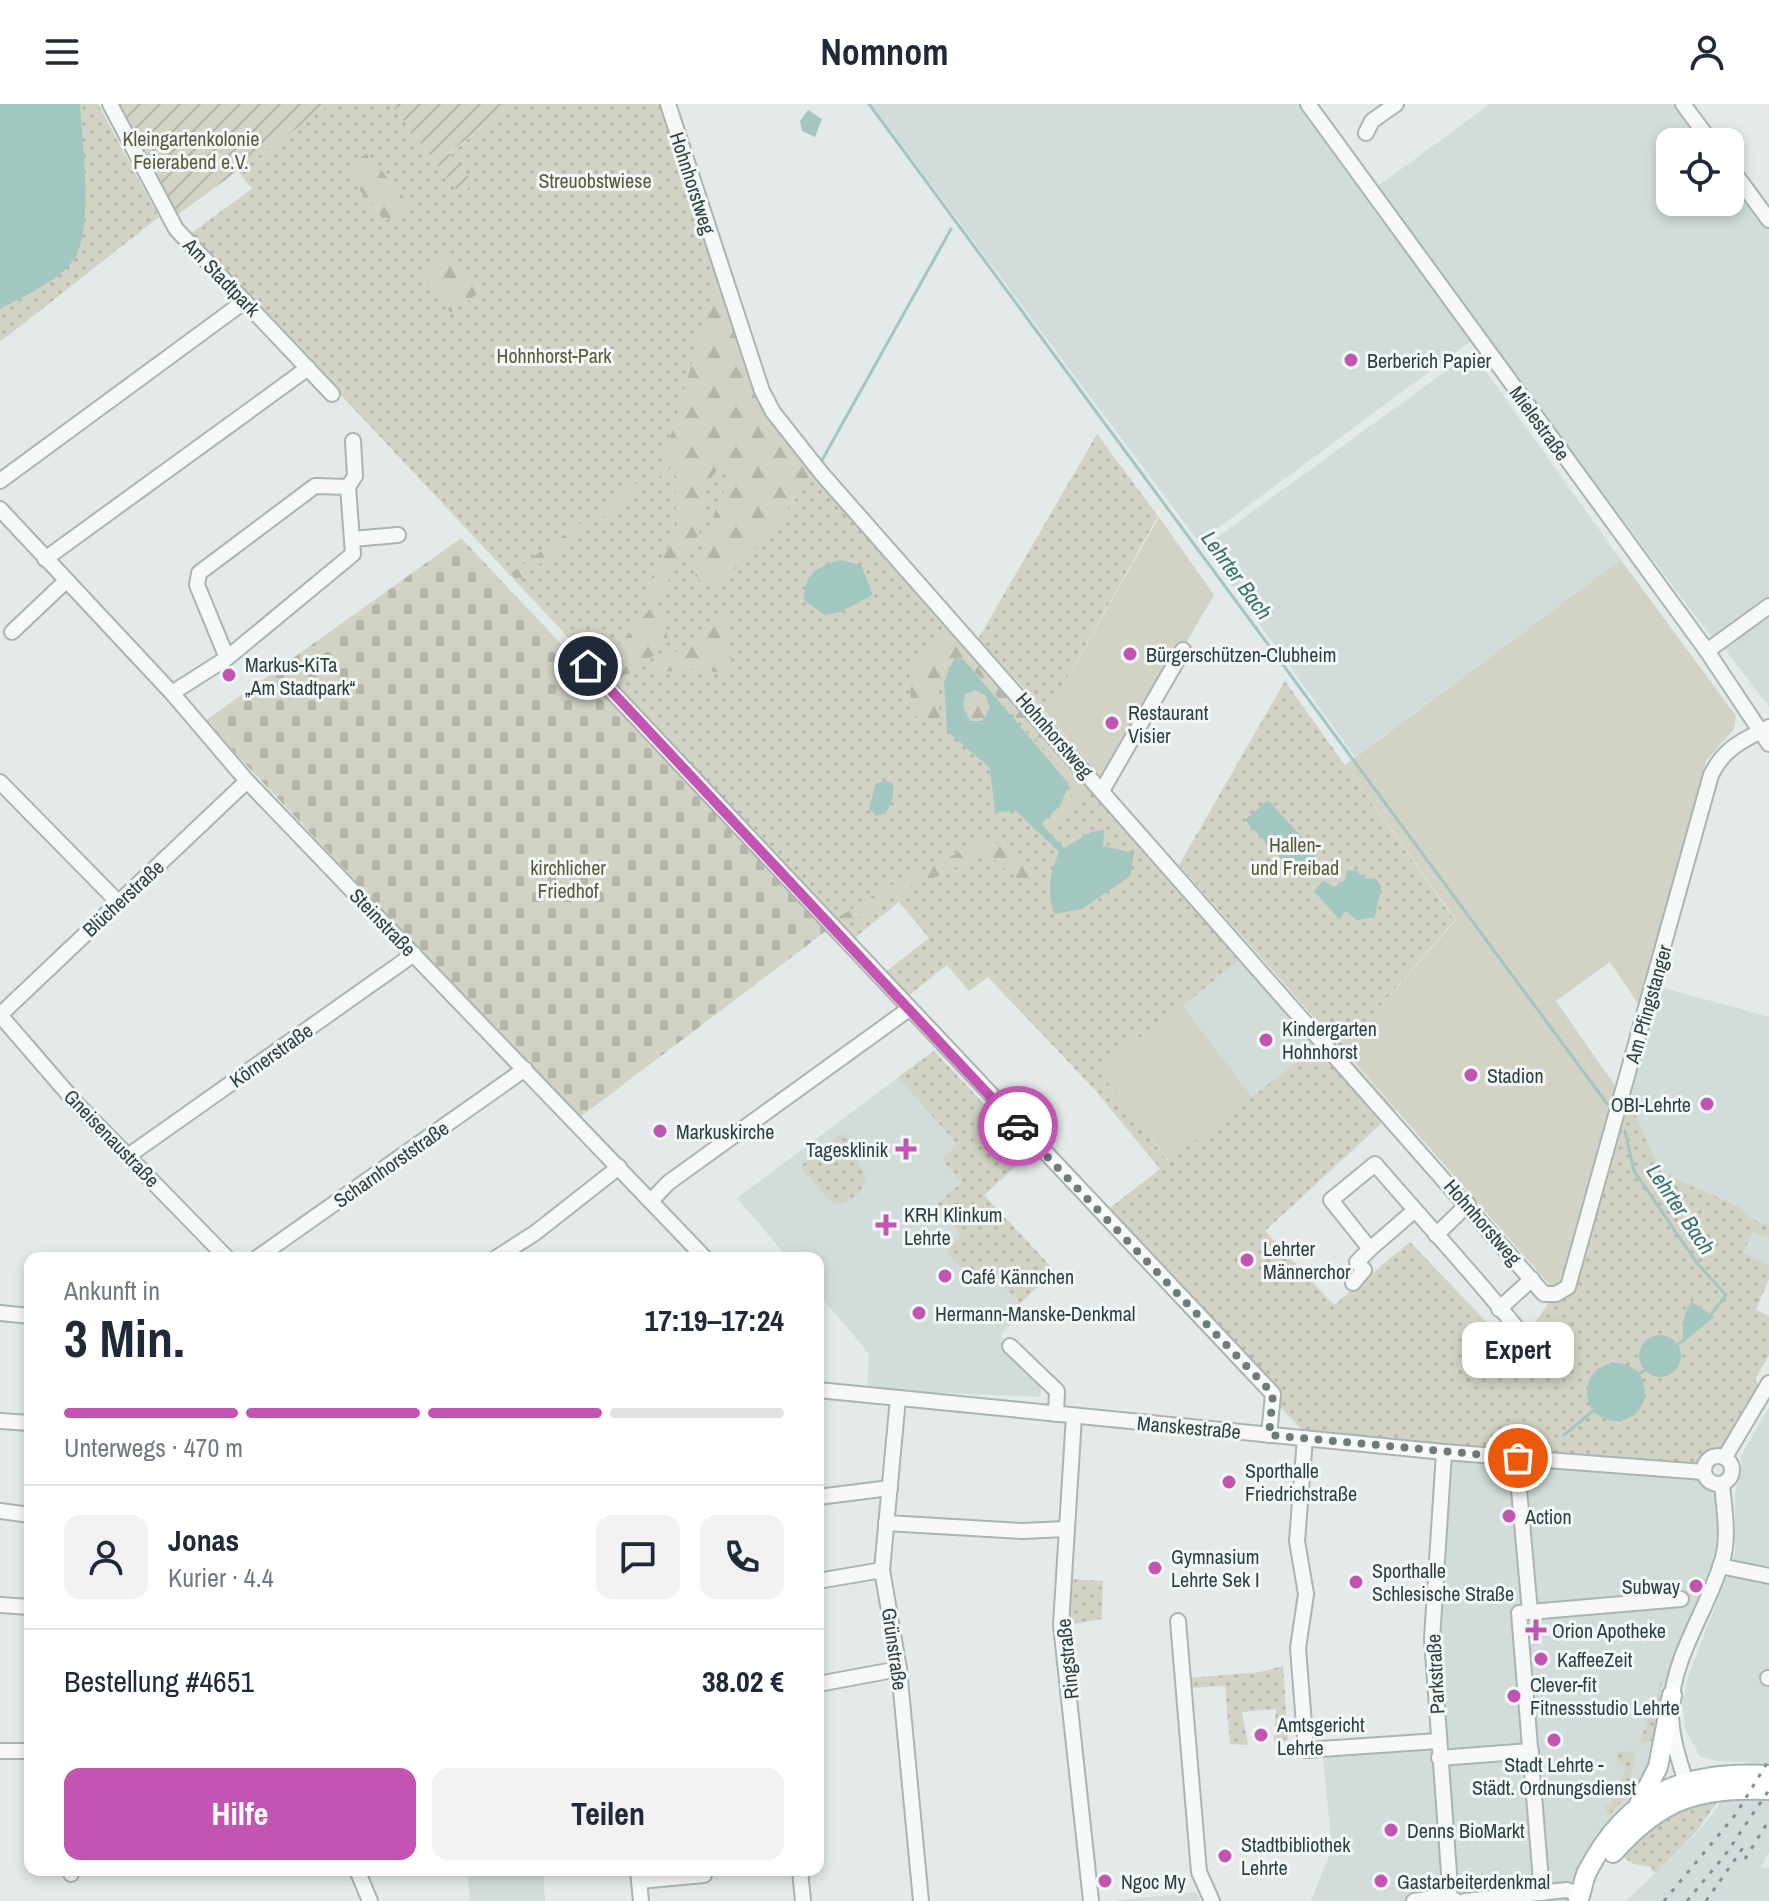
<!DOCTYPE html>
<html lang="de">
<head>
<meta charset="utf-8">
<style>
  body { margin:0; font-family:"Archivo Narrow",sans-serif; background:#f2f2f3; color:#1f2937; height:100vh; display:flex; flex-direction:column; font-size:30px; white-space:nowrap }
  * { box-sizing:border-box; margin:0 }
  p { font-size:26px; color:#747a83 }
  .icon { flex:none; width:44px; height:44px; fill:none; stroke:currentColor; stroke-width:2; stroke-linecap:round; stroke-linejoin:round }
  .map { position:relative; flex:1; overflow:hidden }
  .drawer { position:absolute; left:24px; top:1148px; width:800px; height:624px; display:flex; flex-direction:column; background:#fff; border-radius:16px; box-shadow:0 4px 12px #0003 }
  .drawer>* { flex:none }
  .buttons { position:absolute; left:1656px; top:24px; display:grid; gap:16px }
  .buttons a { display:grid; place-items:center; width:88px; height:88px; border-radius:16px; background:#fff; box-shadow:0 4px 12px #0003; font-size:40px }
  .pin { position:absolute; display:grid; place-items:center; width:68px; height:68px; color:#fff; margin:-34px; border:4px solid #fff; border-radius:50%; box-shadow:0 2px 8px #0007 }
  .courier { position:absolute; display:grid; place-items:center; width:80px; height:80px; margin:-40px; border:6px solid #c355b2; border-radius:50%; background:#fff; color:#222; box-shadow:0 2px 10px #0007 }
  .bubble { position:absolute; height:56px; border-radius:16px; background:#fff; box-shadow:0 4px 12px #0003; font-size:26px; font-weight:800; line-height:56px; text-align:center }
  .overview em { font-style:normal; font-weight:800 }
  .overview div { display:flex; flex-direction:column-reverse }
  .overview { display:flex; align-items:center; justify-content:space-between; height:136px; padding:0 40px }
  h1 { font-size:52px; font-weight:800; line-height:60px }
  .bar { display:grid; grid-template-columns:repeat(4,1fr); gap:12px 8px; align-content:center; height:96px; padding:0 40px }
  .bar i { height:10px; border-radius:6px; background:#e0e1e3 }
  .bar .on { background:#c355b2 }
  .bar p { grid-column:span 4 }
  .line { display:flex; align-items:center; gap:20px; padding:0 40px; border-top:2px solid #e0e1e3 }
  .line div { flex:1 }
  .round { display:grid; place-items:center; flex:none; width:84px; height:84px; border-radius:16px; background:#f2f2f3 }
  .button { display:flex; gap:16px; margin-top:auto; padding:16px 40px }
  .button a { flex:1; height:92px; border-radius:16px; background:#c355b2; color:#fff; font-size:32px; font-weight:800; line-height:92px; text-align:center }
  .button a+a { background:#f2f2f3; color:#1f2937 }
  header { display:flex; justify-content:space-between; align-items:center; height:104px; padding:0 40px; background:#fff; font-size:36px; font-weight:800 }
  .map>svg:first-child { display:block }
</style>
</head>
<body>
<header><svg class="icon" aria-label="menu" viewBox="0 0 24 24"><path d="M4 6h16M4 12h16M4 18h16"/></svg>Nomnom<svg class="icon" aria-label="person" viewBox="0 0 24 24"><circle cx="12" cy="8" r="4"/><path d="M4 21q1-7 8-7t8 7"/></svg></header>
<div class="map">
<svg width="1769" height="1797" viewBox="0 0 1769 1797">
  <defs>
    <pattern id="grass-dots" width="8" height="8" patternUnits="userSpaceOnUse" patternTransform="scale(2)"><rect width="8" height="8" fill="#d2d3c5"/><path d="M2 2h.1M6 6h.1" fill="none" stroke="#b5b6aa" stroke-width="1.8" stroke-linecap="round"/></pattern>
    <pattern id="forest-firs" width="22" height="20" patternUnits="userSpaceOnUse" patternTransform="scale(2)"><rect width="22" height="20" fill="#d2d3c5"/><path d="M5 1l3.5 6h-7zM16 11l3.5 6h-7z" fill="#b5b6aa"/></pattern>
    <pattern id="cemetery-stones" width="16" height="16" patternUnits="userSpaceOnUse" patternTransform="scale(2)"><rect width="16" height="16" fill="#d2d3c5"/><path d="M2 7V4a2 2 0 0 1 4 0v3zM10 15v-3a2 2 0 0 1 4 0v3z" fill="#b5b6aa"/></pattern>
    <pattern id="garden-furrows" width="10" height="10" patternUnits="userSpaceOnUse" patternTransform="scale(2)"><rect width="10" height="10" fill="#d2d3c5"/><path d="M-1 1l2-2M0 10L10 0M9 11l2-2" fill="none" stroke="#b5b6aa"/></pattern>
  </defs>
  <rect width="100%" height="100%" fill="#e3eae9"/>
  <!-- built -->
  <g fill="#d2dcdb">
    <path d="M871 0H1312L1374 85 1490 0H1691L1719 38H1670V98H1730V53L1769 106V603L1724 544 1706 526 1482 229 1199 438Z"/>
    <path d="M1472 248 1621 456 1355 653 1204 443Z"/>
    <path d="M1247 849 1325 940 1253 994 1183 902Z"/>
    <path d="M1660 883 1769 913V1122L1750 1114 1740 1103 1661 1068 1628 994Z"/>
    <path d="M934 947 1030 1049 984 1091 1055 1167 1020 1199 1026 1206 1002 1229V1238L1042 1281 1040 1293 867 1286 869 1250 818 1189V1154H788L737 1094Z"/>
    <path d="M1752 1127 1769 1134V1161L1744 1150Z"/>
    <path d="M1769 1303V1749L1760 1764H1769V1797H1626L1699 1727 1751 1658 1717 1657 1700 1652 1685 1625 1682 1600 1688 1573 1735 1451V1388L1741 1371V1352Z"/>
    <path d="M1449 1345 1699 1374 1718 1387 1723 1427 1715 1463 1672 1563 1664 1654 1575 1797H1311L1332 1744 1323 1653 1436 1642 1431 1539Z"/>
    <path d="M467 1766H543L545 1797H470Z"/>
    <path d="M1196 1788 1201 1797H1114Z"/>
  </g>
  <!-- grass -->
  <g fill="url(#grass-dots)">
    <path d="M0 0H98L159 113 0 238Z"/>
    <path d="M330 0H391L460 90 449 50 512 0H664L765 303 1247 849 1183 902 1104 959 1108 978 1168 1057 1330 933 1342 945 1179 761 1285 577 1455 816 1342 946 1396 1006 1265 1127 1334 1201 1410 1138 1515 1248 1556 1188 1611 999 1628 994 1661 1068 1740 1103 1750 1114 1769 1122V1134L1752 1128 1744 1149 1769 1161V1175L1756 1206 1769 1212V1251L1755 1276 1760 1282 1719 1346 1705 1350 1698 1366 1308 1332 1097 1114 1160 1065 1095 986 988 873 969 887 947 861 907 893 884 869 929 834 899 798 852 836 250 194 183 135 252 85 238 67Z"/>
    <path d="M1097 330 1158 412 1047 610 978 535Z"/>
    <path d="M934 947 1030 1049 984 1091 1055 1167 1020 1199 987 1164 973 1176 946 1147 962 1131 935 1102 962 1078 942 1056 958 1041 898 973Z"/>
    <path d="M839 1031H845L860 1048 857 1057 866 1072C865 1087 850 1099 835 1101L803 1067 802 1061Z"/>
    <path d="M1069 1475 1103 1477 1102 1515 1067 1521Z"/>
    <path d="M1283 1562 1288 1636 1274 1638 1276 1605 1242 1608 1248 1641 1230 1640 1225 1582 1189 1584V1574L1260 1568Z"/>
    <path d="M1662 1575 1654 1637 1640 1638Z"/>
    <path d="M1635 1647 1628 1690 1609 1712 1604 1701 1610 1703 1626 1663 1619 1660 1616 1648Z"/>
    <path d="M1719 1695 1697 1727 1655 1770 1651 1763 1634 1760 1620 1751 1671 1711Z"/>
  </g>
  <!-- forest -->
  <g fill="url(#forest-firs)">
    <path d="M367 49 411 102 385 117 343 66Z"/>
    <path d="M450 147 484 185 451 209 418 172Z"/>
    <path d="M718 170 757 284 817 368 756 446 718 481 703 479 695 471 718 398 734 369 720 361 704 385C717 425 671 471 648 502L647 481 677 427 674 362 523 472 520 482 511 469 662 361Z"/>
    <path d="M650 505 666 519 668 539 634 568 609 576 599 563Z"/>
    <path d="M726 512 732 566 729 572 701 564 642 570 660 556 701 535Z"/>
    <path d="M955 518 1097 681 1047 726 1041 719 1081 685 964 556 954 554 939 580 940 617 934 621 912 610 909 567Z"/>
    <path d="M975 586 986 592 990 604 982 617H970L963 602 965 590Z"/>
    <path d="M983 737 997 739 1030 767 1032 772 1021 777 993 755 978 753 893 793 839 826 832 817 887 783Z"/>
  </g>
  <!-- cemetery -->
  <path fill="url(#cemetery-stones)" d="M461 434 830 824 579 1014 205 617Z"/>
  <!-- garden -->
  <g fill="url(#garden-furrows)">
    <path d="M112 0H330L177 111 167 100Z"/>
    <path d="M391 0H512L449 49 474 79 460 91Z"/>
  </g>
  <!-- pitch -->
  <g fill="#d2d3c5">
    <path d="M1159 413 1214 491 1108 674 1103 675 1047 610Z"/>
    <path d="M1621 456 1736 612 1734 625 1706 657 1639 901 1610 858 1556 897 1616 983 1556 1188 1343 945 1456 816 1345 661Z"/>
    <path d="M1183 902 1253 994 1169 1057 1107 978 1104 959Z"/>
  </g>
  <!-- water -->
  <g fill="#a2c6c0" fill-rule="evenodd">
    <path d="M0 0H80C82 36 95 131 72 158 54 180 25 191 0 205Z"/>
    <path d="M808 6 822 15 815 33 802 27 800 17Z"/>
    <path d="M840 456 861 461 873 491 840 508 825 511 804 496C804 470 816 463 840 456Z"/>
    <path d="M954 554 964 556 1069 680 1060 702 1041 720 1064 744 1091 728 1104 726 1103 742 1134 749 1130 772 1082 805 1054 810C1047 786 1049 771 1059 748L1016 707 995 708 990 664 947 627 944 578ZM975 586 986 592 990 604 982 617H970L963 602 965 590Z"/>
    <path d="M887 677 893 680V693L886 709 876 712 869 704 876 679Z"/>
    <path d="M1268 696 1318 751 1296 771 1245 716Z"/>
    <path d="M1347 766 1357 767 1364 774 1376 775 1381 782 1375 813 1357 816 1346 807 1339 815 1314 787 1323 777 1334 783 1345 776Z"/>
    <path d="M1692 1198 1714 1213 1685 1237C1680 1229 1684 1205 1692 1198Z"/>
    <circle cx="1660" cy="1252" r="21"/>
    <circle cx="1616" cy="1288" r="29"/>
  </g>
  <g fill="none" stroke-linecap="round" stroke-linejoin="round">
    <!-- stream -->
    <g stroke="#a2c6c0" stroke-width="3">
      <path d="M869 0 1608 1001"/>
      <path d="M821 358 951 125"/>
      <path d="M1625 1027 1634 1067 1697 1159 1726 1191 1711 1211"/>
      <path d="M1678 1240 1684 1236"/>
      <path d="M1639 1270 1645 1266"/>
      <path d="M1564 1331 1593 1307"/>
    </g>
    <!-- minor casing -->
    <g stroke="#a9b4b3" stroke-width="18">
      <g id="minor">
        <path d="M110 0 176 125 332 290"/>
        <path d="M668 0 762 287 773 308 822 370 1544 1190H1556L1568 1183 1711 671C1724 644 1743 636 1769 623"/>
        <path d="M1308 0 1707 547 1769 640"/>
        <path d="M1683 0 1711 38"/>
        <path d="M1366 29 1372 17 1396 0"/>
        <path d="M1730 63 1769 116"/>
        <path d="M0 377 245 197"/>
        <path d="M348 383 355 372 353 337"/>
        <path d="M0 405 172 589 247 677 705 1154"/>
        <path d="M352 435 398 431"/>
        <path d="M45 455 308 264"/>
        <path d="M12 528 66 477"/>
        <path d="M1707 547 1769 502"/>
        <path d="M588 562 1273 1290 1269 1331"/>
        <path d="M172 589 227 554 353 450 348 383 315 382 199 469 197 481 227 554"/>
        <path d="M0 678 118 798"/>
        <path d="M1103 685 1183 546"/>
        <path d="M0 911 247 677"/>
        <path d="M0 911 76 999 227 1154"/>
        <path d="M128 1052 414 850"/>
        <path d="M651 1097 668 1079 909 905"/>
        <path d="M1415 1106 1370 1145 1331 1096 1375 1060C1431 1125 1490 1188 1542 1256"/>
        <path d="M1436 1131 1468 1100"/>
        <path d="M257 1154 525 965"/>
        <path d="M496 1154 535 1129 619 1063"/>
        <path d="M1353 1179 1364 1166 1357 1158 1370 1145"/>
        <path d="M1499 1205 1532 1175"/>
        <path d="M0 1209 30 1212"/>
        <path d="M1010 1242 1057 1287 1056 1310"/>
        <path d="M818 1286 1444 1348 1704 1368"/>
        <path d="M898 1294 882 1466 899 1565 921 1797"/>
        <path d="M1074 1312 1061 1521 1091 1797"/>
        <path d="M0 1317 30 1319"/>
        <path d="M1305 1334 1297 1437 1306 1490 1298 1544 1306 1646 1438 1637"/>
        <path d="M1444 1348 1432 1535 1450 1783 1448 1792"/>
        <circle cx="1718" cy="1366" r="14"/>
        <path d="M1725 1353 1769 1279"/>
        <path d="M1517 1363 1530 1508"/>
        <path d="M818 1393 890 1384"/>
        <path d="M0 1407 30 1411"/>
        <path d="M886 1419 1022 1427 1066 1425"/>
        <path d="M1720 1462 1769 1472"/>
        <path d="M818 1477 882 1466"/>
        <path d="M0 1501 30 1503"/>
        <path d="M1178 1517 1199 1768 1212 1797"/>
        <path d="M1768 1574H1769"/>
        <path d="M818 1580 899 1565"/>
        <path d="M0 1647H30"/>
        <path d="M1439 1654 1531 1647"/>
        <path d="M1689 1687C1680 1660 1670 1632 1671 1603 1673 1551 1709 1504 1723 1454 1729 1430 1724 1404 1722 1380"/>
        <path d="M357 1766 370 1797"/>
        <path d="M638 1766 641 1797"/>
        <path d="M800 1766 803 1797"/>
        <path d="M71 1770V1766"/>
        <path d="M639 1777 704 1771"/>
        <path d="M1542 1789 1519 1509 1681 1495"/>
        <path d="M1414 1797 1448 1792 1455 1796"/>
        <path d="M1465 1797 1567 1786 1580 1791"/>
      </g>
    </g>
    <!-- major casing -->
    <g stroke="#a4b5b3" stroke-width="22">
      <g id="major">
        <path d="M1639 1700 1658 1663 1672 1591"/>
        <path d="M1613 1749C1662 1694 1697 1684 1769 1686"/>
        <path d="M1578 1797C1582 1788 1583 1777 1587 1768 1628 1689 1684 1666 1769 1671"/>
      </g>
    </g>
    <!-- minor -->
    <use href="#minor" stroke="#f6f9f8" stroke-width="14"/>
    <!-- major -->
    <use href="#major" stroke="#fff" stroke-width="18"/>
    <!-- rail -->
    <g stroke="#7e9291" stroke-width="3" stroke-dasharray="4 8" stroke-linecap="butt">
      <path d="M1745 1755 1769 1716"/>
      <path d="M1664 1797 1736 1710 1769 1656"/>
      <path d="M1687 1797 1725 1751 1769 1686"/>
      <path d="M1706 1797 1745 1741"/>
    </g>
  </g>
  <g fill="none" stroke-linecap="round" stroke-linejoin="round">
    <!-- done -->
    <path stroke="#6d7c7a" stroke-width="8" stroke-dasharray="0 14.4" d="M1018 1022 1273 1290 1269 1331 1518 1354"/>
    <!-- route -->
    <path stroke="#c355b2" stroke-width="10" d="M588 562 1018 1022"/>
  </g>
  <!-- markers -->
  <g fill="#c355b2" stroke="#f3f7f7" stroke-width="3">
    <circle cx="1351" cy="256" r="8"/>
    <circle cx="1130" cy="550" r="8"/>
    <circle cx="229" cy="571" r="8"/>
    <circle cx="1112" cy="619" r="8"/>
    <circle cx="1266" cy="936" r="8"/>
    <circle cx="1471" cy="971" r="8"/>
    <circle cx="1707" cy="1000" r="8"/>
    <circle cx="660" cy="1027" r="8"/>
    <path d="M902 1033h8v8h8v8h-8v8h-8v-8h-8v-8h8z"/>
    <path d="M882 1109h8v8h8v8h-8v8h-8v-8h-8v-8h8z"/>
    <circle cx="1247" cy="1156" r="8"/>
    <circle cx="945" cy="1172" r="8"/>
    <circle cx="919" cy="1209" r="8"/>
    <circle cx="1229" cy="1378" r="8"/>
    <circle cx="1509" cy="1412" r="8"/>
    <circle cx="1155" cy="1464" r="8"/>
    <circle cx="1356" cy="1478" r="8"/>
    <circle cx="1696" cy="1482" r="8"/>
    <path d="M1532 1514h8v8h8v8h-8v8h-8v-8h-8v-8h8z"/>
    <circle cx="1541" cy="1555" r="8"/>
    <circle cx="1514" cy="1592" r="8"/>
    <circle cx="1261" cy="1631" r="8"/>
    <circle cx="1554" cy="1636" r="8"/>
    <circle cx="1391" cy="1726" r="8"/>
    <circle cx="1225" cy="1752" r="8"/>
    <circle cx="1105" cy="1777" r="8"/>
    <circle cx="1381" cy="1777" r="8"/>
  </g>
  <g text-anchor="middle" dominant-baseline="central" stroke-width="6" stroke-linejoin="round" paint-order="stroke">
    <!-- park labels -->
    <g font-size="20" fill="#585b3b" stroke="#f3f7f7">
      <text x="191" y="34">Kleingartenkolonie<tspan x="191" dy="23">Feierabend e.V.</tspan></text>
      <text x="595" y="76">Streuobstwiese</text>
      <text x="554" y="251">Hohnhorst-Park</text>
      <text x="1295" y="740">Hallen-<tspan x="1295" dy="23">und Freibad</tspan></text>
      <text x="568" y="763">kirchlicher<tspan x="568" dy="23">Friedhof</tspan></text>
    </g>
    <!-- street labels -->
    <g font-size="20" fill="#2d413f" stroke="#f3f7f7">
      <text transform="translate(693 79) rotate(72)">Hohnhorstweg</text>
      <text transform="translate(222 173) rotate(46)">Am Stadtpark</text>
      <text transform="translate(1540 319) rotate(54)">Mielestraße</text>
      <text transform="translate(1055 631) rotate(49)">Hohnhorstweg</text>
      <text transform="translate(123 794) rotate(-43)">Blücherstraße</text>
      <text transform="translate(383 818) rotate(46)">Steinstraße</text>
      <text transform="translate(1648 900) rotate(-74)">Am Pfingstanger</text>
      <text transform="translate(271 951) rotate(-35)">Körnerstraße</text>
      <text transform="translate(112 1034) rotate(46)">Gneisenaustraße</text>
      <text transform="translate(391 1060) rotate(-35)">Scharnhorststraße</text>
      <text transform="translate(1483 1118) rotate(49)">Hohnhorstweg</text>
      <text transform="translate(1189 1323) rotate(5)">Manskestraße</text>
      <text transform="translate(895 1545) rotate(82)">Grünstraße</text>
      <text transform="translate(1067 1555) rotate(-96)">Ringstraße</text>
      <text transform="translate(1435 1570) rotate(-93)">Parkstraße</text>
    </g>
    <!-- poi labels -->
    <g font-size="20" fill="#2d413f" stroke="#f3f7f7" text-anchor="start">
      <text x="1367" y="256">Berberich Papier</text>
      <text x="1146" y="550">Bürgerschützen-Clubheim</text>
      <text x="245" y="560">Markus-KiTa<tspan x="245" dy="23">„Am Stadtpark“</tspan></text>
      <text x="1128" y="608">Restaurant<tspan x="1128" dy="23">Visier</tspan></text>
      <text x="1282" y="924">Kindergarten<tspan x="1282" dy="23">Hohnhorst</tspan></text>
      <text x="1487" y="971">Stadion</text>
      <text x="1691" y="1000" text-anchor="end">OBI-Lehrte</text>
      <text x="676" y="1027">Markuskirche</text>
      <text x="888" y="1045" text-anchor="end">Tagesklinik</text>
      <text x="904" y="1110">KRH Klinkum<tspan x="904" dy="23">Lehrte</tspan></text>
      <text x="1263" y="1144">Lehrter<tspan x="1263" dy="23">Männerchor</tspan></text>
      <text x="961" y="1172">Café Kännchen</text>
      <text x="935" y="1209">Hermann-Manske-Denkmal</text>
      <text x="1245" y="1366">Sporthalle<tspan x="1245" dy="23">Friedrichstraße</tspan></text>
      <text x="1525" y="1412">Action</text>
      <text x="1171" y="1452">Gymnasium<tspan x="1171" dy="23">Lehrte Sek I</tspan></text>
      <text x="1372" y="1466">Sporthalle<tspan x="1372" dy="23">Schlesische Straße</tspan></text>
      <text x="1680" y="1482" text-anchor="end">Subway</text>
      <text x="1552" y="1526">Orion Apotheke</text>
      <text x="1557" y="1555">KaffeeZeit</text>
      <text x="1530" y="1580">Clever-fit<tspan x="1530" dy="23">Fitnessstudio Lehrte</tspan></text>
      <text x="1277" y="1620">Amtsgericht<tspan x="1277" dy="23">Lehrte</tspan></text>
      <text x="1554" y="1660" text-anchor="middle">Stadt Lehrte -<tspan x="1554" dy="23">Städt. Ordnungsdienst</tspan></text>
      <text x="1407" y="1726">Denns BioMarkt</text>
      <text x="1241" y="1740">Stadtbibliothek<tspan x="1241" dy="23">Lehrte</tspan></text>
      <text x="1121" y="1777">Ngoc My</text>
      <text x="1397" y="1777">Gastarbeiterdenkmal</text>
    </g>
    <!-- water labels -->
    <g font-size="22" font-style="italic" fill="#3a7169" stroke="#f3f7f7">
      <text transform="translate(1237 471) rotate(54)">Lehrter Bach</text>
      <text transform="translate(1681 1105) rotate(56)">Lehrter Bach</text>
    </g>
  </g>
</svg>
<div class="buttons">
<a><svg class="icon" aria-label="locate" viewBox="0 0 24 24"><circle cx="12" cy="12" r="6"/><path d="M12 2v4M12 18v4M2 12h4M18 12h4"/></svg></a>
</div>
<div class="pin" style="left:1518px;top:1354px;background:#ea580c"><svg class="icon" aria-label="bag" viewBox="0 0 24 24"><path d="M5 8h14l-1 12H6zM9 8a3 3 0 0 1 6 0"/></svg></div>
<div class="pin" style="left:588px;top:562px;background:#1f2937"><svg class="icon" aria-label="home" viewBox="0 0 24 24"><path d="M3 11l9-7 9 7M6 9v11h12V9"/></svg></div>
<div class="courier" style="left:1018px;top:1022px"><svg class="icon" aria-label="car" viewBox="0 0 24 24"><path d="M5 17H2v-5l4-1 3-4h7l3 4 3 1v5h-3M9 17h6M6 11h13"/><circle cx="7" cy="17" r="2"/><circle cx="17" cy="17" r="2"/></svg></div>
<div class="bubble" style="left:1462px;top:1218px;width:112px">Expert</div>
<section class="drawer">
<div class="overview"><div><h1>3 Min.</h1><p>Ankunft in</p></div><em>17:19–17:24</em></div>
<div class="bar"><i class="on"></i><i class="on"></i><i class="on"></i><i></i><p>Unterwegs · 470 m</p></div>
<div class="line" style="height:144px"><a class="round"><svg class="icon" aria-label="person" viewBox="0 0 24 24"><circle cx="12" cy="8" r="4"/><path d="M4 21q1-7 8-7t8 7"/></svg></a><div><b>Jonas</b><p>Kurier · 4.4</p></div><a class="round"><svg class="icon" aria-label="chat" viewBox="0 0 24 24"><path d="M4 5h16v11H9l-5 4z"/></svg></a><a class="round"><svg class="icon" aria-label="phone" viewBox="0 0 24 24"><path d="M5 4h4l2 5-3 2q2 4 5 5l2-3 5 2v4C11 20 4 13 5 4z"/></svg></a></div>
<div class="line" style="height:104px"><div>Bestellung #4651</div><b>38.02 €</b></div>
<div class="button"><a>Hilfe</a><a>Teilen</a></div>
</section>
</div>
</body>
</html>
